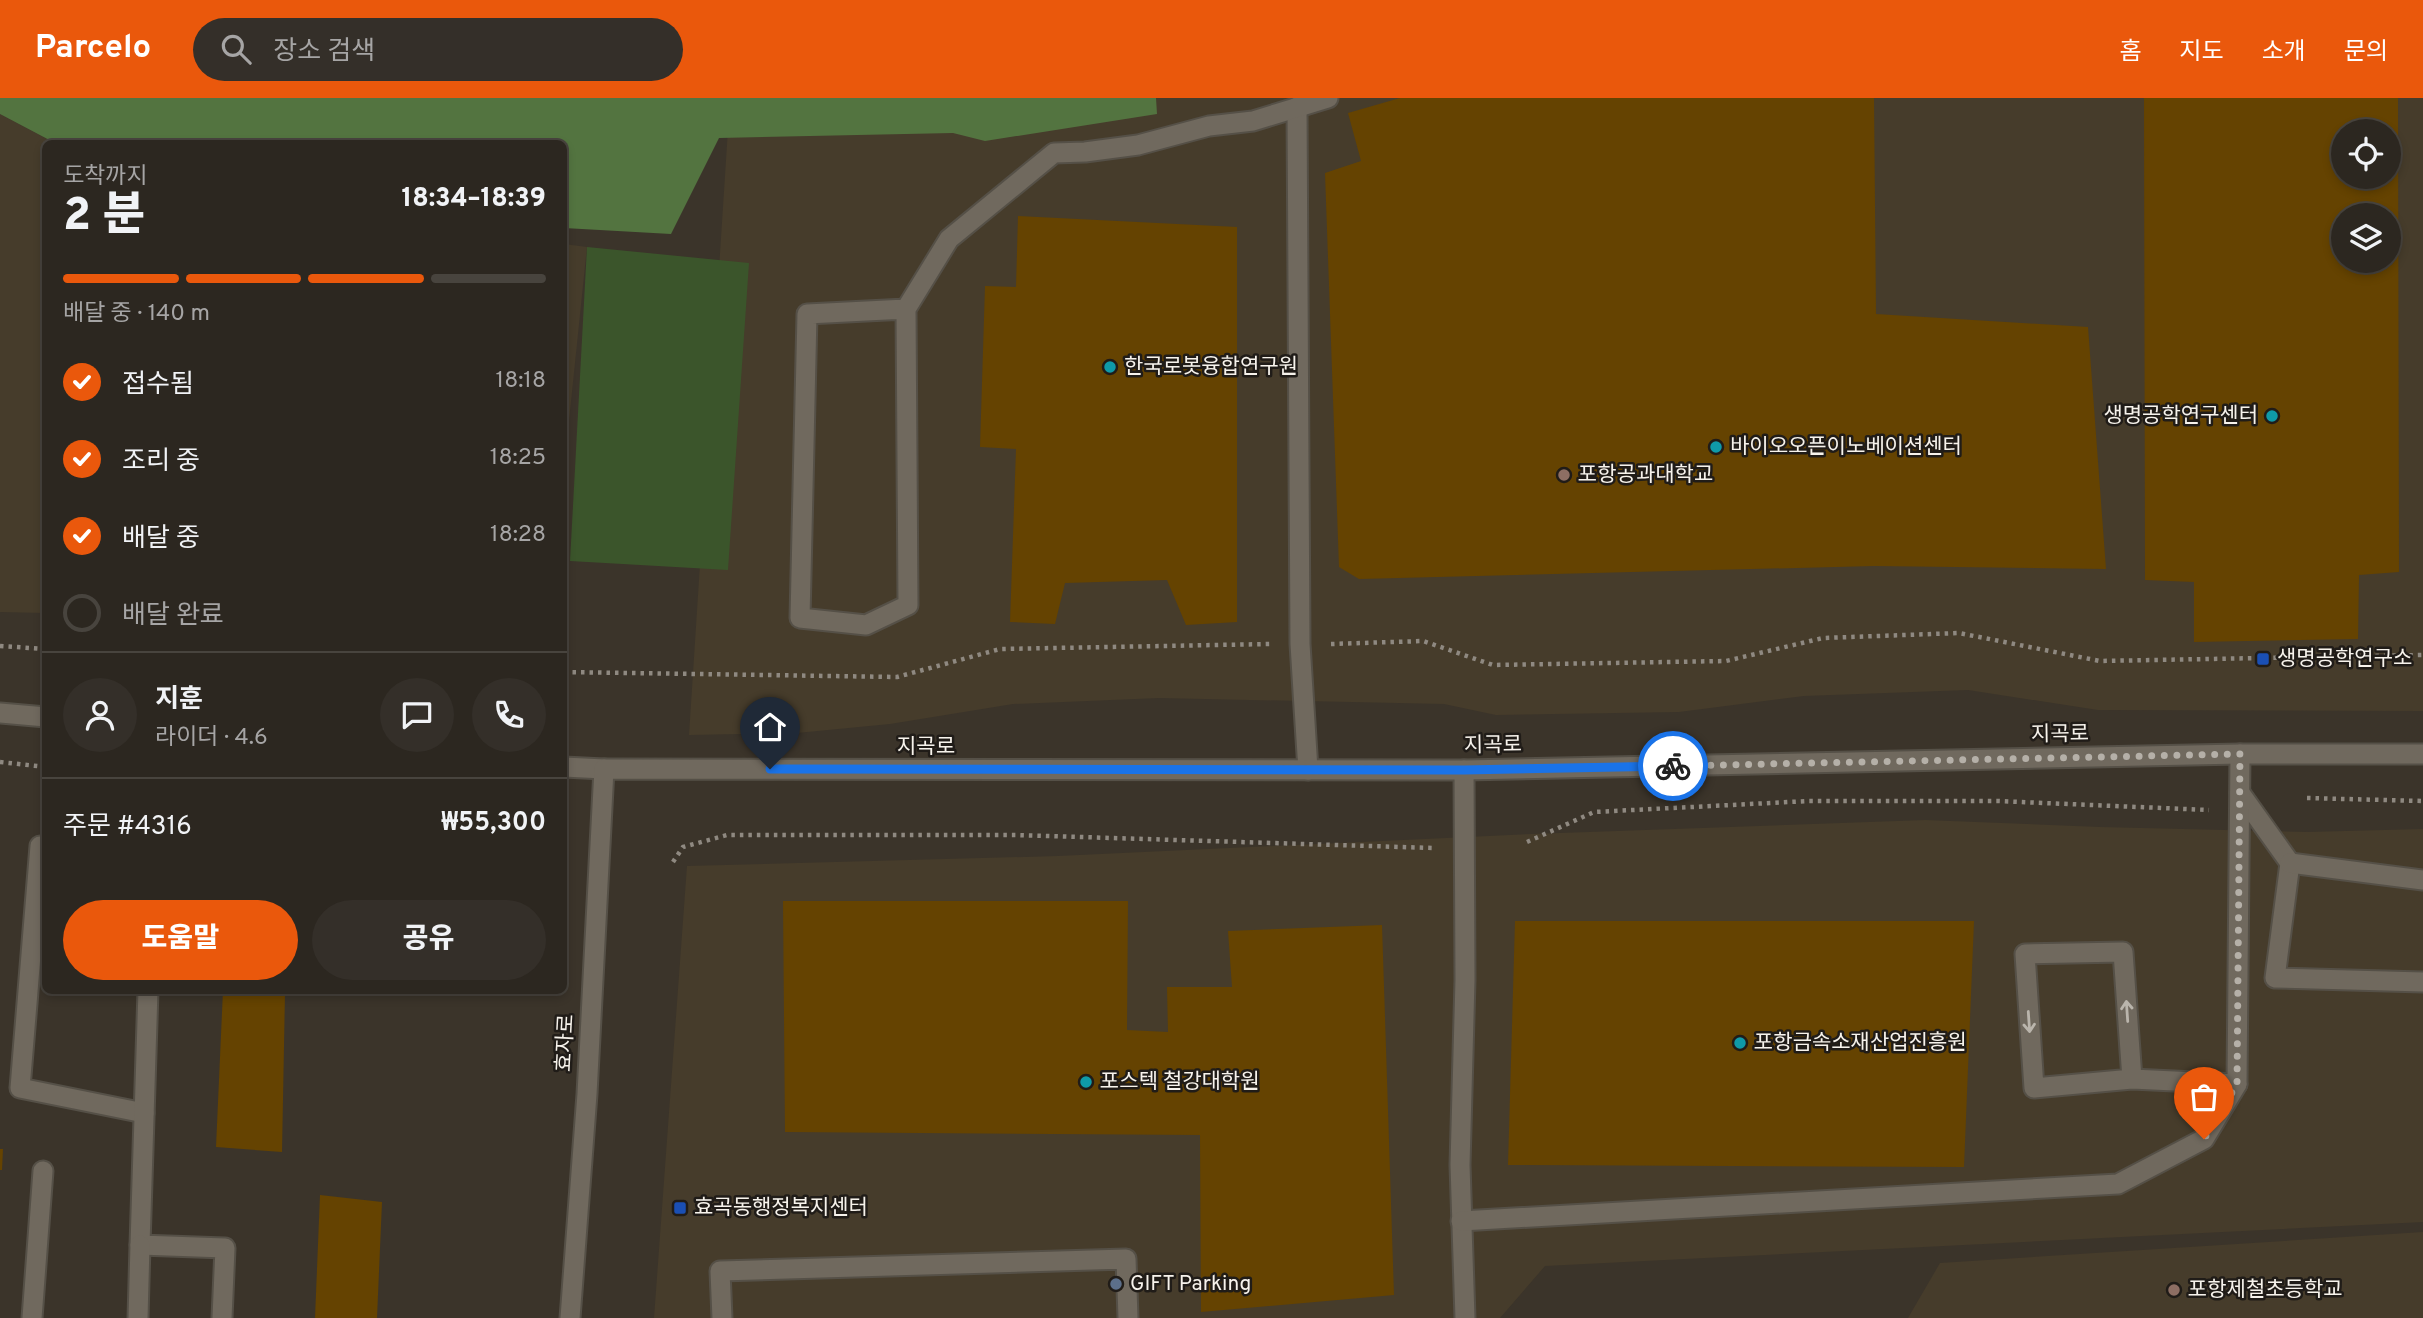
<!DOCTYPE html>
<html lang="ko">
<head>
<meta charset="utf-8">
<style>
  body { margin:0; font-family:Overpass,"Noto Sans KR",sans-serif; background:#342f29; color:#f1f3f6; height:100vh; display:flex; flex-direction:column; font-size:26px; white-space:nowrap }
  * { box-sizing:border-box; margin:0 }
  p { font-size:23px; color:#a6a5a5 }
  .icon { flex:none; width:38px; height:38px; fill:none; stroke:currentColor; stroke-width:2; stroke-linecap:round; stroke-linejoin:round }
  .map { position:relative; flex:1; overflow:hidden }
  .panel { position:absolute; left:42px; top:42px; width:525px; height:854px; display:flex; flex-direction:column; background:#2c2720; border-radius:10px; box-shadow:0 4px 10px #0003,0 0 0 2px #48443e }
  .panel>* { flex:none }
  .fabs { position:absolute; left:2331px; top:21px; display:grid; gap:14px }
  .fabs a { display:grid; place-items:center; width:70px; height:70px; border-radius:50%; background:#2c2720; box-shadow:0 4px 10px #0003,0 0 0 2px #48443e; font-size:35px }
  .pin { position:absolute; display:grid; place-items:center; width:60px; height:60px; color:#fff; margin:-72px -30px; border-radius:50% 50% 50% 0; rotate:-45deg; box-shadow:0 0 7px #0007 }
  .pin .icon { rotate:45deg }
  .courier { position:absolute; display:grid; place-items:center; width:70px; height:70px; margin:-35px; border:5px solid #1a73e8; border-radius:50%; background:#fff; color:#222; box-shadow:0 2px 9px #0007 }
  .head em { font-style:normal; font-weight:800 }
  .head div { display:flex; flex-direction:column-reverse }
  .head { display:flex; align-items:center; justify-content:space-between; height:119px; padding:0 21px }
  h1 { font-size:46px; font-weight:800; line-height:52px }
  .bar { display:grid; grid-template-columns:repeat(4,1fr); gap:10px 7px; align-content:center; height:84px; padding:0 21px }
  .bar i { height:9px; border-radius:5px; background:#48443e }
  .bar .current { background:#ea580c }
  .bar p { grid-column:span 4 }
  .line { display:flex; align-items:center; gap:18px; padding:0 21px; border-top:2px solid #48443e }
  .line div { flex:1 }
  .round { display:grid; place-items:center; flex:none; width:74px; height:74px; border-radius:37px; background:#342f29 }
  ol { padding:0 21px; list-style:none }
  li { display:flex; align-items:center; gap:21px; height:77px }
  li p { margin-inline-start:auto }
  li .icon { padding:7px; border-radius:50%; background:#ea580c; color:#fff; stroke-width:4 }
  li:last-child { color:#a6a5a5 }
  li i { width:38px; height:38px; border:4px solid #48443e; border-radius:50% }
  .button { display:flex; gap:14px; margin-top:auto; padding:14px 21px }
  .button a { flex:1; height:80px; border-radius:42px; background:#ea580c; color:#fff; font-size:28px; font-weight:800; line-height:80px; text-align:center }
  .button a+a { background:#342f29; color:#f1f3f6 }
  header { display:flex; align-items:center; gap:42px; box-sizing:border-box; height:98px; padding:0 35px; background:#ea580c; color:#fff }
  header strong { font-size:33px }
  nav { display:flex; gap:38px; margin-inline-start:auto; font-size:24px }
  .search { width:490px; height:63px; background:#342f29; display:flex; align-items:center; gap:18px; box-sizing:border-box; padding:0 24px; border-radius:38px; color:#a6a5a5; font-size:26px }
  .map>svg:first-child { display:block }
</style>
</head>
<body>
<header>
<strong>Parcelo</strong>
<div class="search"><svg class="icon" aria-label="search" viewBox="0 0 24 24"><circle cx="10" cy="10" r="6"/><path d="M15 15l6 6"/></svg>장소 검색</div>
<nav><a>홈</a><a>지도</a><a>소개</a><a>문의</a></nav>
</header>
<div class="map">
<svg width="2423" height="1220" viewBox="0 0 2423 1220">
  <rect width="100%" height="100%" fill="#3b342a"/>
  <!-- education -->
  <g fill="#463c2b" fill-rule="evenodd">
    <path d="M730 0H2423V613L2098 612 1968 592 1804 598 1679 614 1496 617 1444 606 1159 600 1013 606 890 626 797 635 689 637ZM2343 33H2389V79H2343ZM2343 117H2389V163H2343Z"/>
    <path d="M0 16 55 45 46 46 45 515 0 514Z"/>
    <path d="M564 146 587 149 564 371Z"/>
    <path d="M1925 722 2100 729 2307 734 2423 731V1124L1545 1168 1500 1220H654L687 768 1058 758 1532 736Z"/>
    <path d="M2423 1134V1220H1908L1940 1165Z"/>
  </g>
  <!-- green -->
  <path fill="#3b552b" d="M587 149 749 165 728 472 570 463Z"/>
  <!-- forest -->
  <path fill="#537440" d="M0 0H1156L1157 16 985 43 953 35 719 40 671 136 564 130V46L55 45 0 16Z"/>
  <!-- building -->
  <g fill="#654301" fill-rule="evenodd">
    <path d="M1400 0H1874L1876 216 2088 229 2106 471 1874 468 1359 481 1339 469 1325 75 1361 63 1348 15Z"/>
    <path d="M2144 0H2398L2399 474 2359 477 2358 541 2194 544V484L2145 482ZM2343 33H2389V79H2343ZM2343 117H2389V163H2343Z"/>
    <path d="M1018 118 1237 129V524L1186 527 1167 482 1065 485 1055 526 1010 524 1016 351 980 349 985 188 1016 189Z"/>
    <path d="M783 803H1128L1127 932 1168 934 1167 889H1232L1228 833 1382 827 1394 1197 1201 1214 1200 1037 785 1034Z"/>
    <path d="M1515 823H1974L1964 1069 1508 1067Z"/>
    <path d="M223 892 285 895 282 1054 216 1049Z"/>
    <path d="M0 1051H3L2 1072H0Z"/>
    <path d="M320 1097 382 1104 377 1220H315Z"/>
  </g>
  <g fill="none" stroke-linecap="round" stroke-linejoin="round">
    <!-- service casing -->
    <g stroke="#555047" stroke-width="23">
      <g id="service">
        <path d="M1464 672 1465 882 1460 1067 1465 1220"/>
        <path d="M2240 695 2290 765 2275 880 2423 884"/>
        <path d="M40 748 20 990 144 1015"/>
        <path d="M2290 765 2423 782"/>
        <path d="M148 892 140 1147 225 1150 222 1220"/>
        <path d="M2132 981 2123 854 2025 856 2034 990 2132 981 2237 986"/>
        <path d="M1461 1123 2118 1086 2204 1041 2237 986 2240 656"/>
        <path d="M32 1220 43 1073"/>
        <path d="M138 1220 140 1147"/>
        <path d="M722 1220 720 1173 1126 1161 1128 1220"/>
      </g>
    </g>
    <!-- minor casing -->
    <g stroke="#555047" stroke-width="23">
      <g id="minor">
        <path d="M1297 9 1300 546 1308 672"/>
        <path d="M906 211 908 507 866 527 800 520 807 216 906 211 949 141 1054 55 1085 54 1138 47 1209 28 1253 23 1328 0"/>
        <path d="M0 615 46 619"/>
        <path d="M564 669 604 671"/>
      </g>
    </g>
    <!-- tertiary casing -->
    <g stroke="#555047" stroke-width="23">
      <path id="tertiary" d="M570 1220 587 996 604 671 1464 672 2240 656H2423"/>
    </g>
    <!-- path -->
    <g stroke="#8f8981" stroke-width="4.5" stroke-dasharray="3.5 5" stroke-linecap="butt">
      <path d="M1331 546 1423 543 1493 567 1726 563 1823 540 1959 535 2100 563 2423 557"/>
      <path d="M0 548 46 551"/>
      <path d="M564 574 897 579 1000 551 1270 546"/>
      <path d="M0 664 46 669"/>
      <path d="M2307 700 2423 703"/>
      <path d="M1527 744 1594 714 1809 703H1997L2209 712"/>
      <path d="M673 764 683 749 727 737H1016L1433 750"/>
    </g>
    <!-- service -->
    <use href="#service" stroke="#70695e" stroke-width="19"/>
    <!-- minor -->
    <use href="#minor" stroke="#70695e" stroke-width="19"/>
    <!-- tertiary -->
    <use href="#tertiary" stroke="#70695e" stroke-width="19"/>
  </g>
  <!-- one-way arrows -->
  <defs><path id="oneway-shaft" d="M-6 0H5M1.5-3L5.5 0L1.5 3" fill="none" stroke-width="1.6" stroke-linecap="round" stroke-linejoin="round" transform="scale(1.75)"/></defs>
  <g stroke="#bab5ac">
    <use href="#oneway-shaft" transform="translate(2127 913) rotate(-94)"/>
    <use href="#oneway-shaft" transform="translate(2029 924) rotate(86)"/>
  </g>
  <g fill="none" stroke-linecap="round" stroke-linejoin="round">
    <!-- done -->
    <path stroke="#b5b0a8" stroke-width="7" stroke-dasharray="0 12.6" d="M1673 668 2240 656 2237 986 2204 1041"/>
    <!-- route -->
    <path stroke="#1a73e8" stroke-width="9" d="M770 671 1464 672 1673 668"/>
  </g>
  <!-- markers -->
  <g fill="#0f9aa8" stroke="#201c18" stroke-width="2.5">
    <circle cx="1110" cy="269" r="7"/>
    <circle cx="2272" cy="318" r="7"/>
    <circle cx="1716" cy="349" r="7"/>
    <circle cx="1740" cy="945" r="7"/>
    <circle cx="1086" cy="984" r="7"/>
  </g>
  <g fill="#8d6e63" stroke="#201c18" stroke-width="2.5">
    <circle cx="1564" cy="377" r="7"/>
    <circle cx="2174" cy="1192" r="7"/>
  </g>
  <g fill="#1a4fb4" stroke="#201c18" stroke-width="2.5">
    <rect x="2256" y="554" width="14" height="14" rx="3.5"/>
    <rect x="673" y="1103" width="14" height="14" rx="3.5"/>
  </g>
  <circle fill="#5c6f8a" stroke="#201c18" stroke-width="2.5" cx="1116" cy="1186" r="7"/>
  <g text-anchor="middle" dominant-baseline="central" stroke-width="5" stroke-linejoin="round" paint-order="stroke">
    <!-- poi labels -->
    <g font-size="21" fill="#f7f3ec" stroke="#201c18" text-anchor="start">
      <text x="1124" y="269">한국로봇융합연구원</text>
      <text x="2258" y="318" text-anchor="end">생명공학연구센터</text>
      <text x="1730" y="349">바이오오픈이노베이션센터</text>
      <text x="1578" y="377">포항공과대학교</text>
      <text x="2277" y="561">생명공학연구소</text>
      <text x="1754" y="945">포항금속소재산업진흥원</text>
      <text x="1100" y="984">포스텍 철강대학원</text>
      <text x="694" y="1110">효곡동행정복지센터</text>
      <text x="1130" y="1186">GIFT Parking</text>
      <text x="2188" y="1192">포항제철초등학교</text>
    </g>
    <!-- street labels -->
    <g font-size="21" fill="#f7f3ec" stroke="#201c18">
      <text transform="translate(2060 637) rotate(-1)">지곡로</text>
      <text transform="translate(1493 648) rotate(-1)">지곡로</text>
      <text x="926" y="649">지곡로</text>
      <text transform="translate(566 945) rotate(-87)">효자로</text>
    </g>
  </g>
</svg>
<div class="fabs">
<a><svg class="icon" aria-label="locate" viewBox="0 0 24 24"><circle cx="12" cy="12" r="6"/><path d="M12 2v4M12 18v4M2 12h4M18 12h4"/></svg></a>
<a><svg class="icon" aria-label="layers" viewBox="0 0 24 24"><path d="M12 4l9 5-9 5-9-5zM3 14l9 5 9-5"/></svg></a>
</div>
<div class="pin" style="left:2204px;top:1041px;background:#ea580c"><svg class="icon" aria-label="bag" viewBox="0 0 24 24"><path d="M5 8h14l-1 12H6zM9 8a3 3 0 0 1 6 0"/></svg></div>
<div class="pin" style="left:770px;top:671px;background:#1f2937"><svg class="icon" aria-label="home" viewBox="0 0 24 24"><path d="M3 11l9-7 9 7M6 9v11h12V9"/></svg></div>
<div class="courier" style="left:1673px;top:668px"><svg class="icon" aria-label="bike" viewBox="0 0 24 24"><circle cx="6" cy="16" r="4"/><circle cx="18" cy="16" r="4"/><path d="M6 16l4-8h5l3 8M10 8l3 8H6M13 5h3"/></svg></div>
<section class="panel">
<div class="head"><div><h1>2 분</h1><p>도착까지</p></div><em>18:34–18:39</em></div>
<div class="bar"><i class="current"></i><i class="current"></i><i class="current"></i><i></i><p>배달 중 · 140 m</p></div>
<ol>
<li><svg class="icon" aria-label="check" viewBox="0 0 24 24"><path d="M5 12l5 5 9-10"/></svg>접수됨<p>18:18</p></li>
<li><svg class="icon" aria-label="check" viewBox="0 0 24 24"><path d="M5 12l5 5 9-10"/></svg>조리 중<p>18:25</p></li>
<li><svg class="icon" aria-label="check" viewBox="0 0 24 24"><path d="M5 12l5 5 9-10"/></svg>배달 중<p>18:28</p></li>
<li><i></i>배달 완료</li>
</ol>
<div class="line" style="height:126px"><a class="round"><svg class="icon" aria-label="person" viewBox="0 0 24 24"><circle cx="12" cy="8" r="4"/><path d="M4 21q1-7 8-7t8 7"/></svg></a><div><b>지훈</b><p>라이더 · 4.6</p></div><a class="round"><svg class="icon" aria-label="chat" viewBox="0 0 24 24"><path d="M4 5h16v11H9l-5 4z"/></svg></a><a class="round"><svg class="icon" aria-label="phone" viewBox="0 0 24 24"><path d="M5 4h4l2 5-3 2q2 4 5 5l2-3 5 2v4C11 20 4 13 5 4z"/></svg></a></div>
<div class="line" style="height:91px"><div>주문 #4316</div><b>₩55,300</b></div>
<div class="button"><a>도움말</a><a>공유</a></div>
</section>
</div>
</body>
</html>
